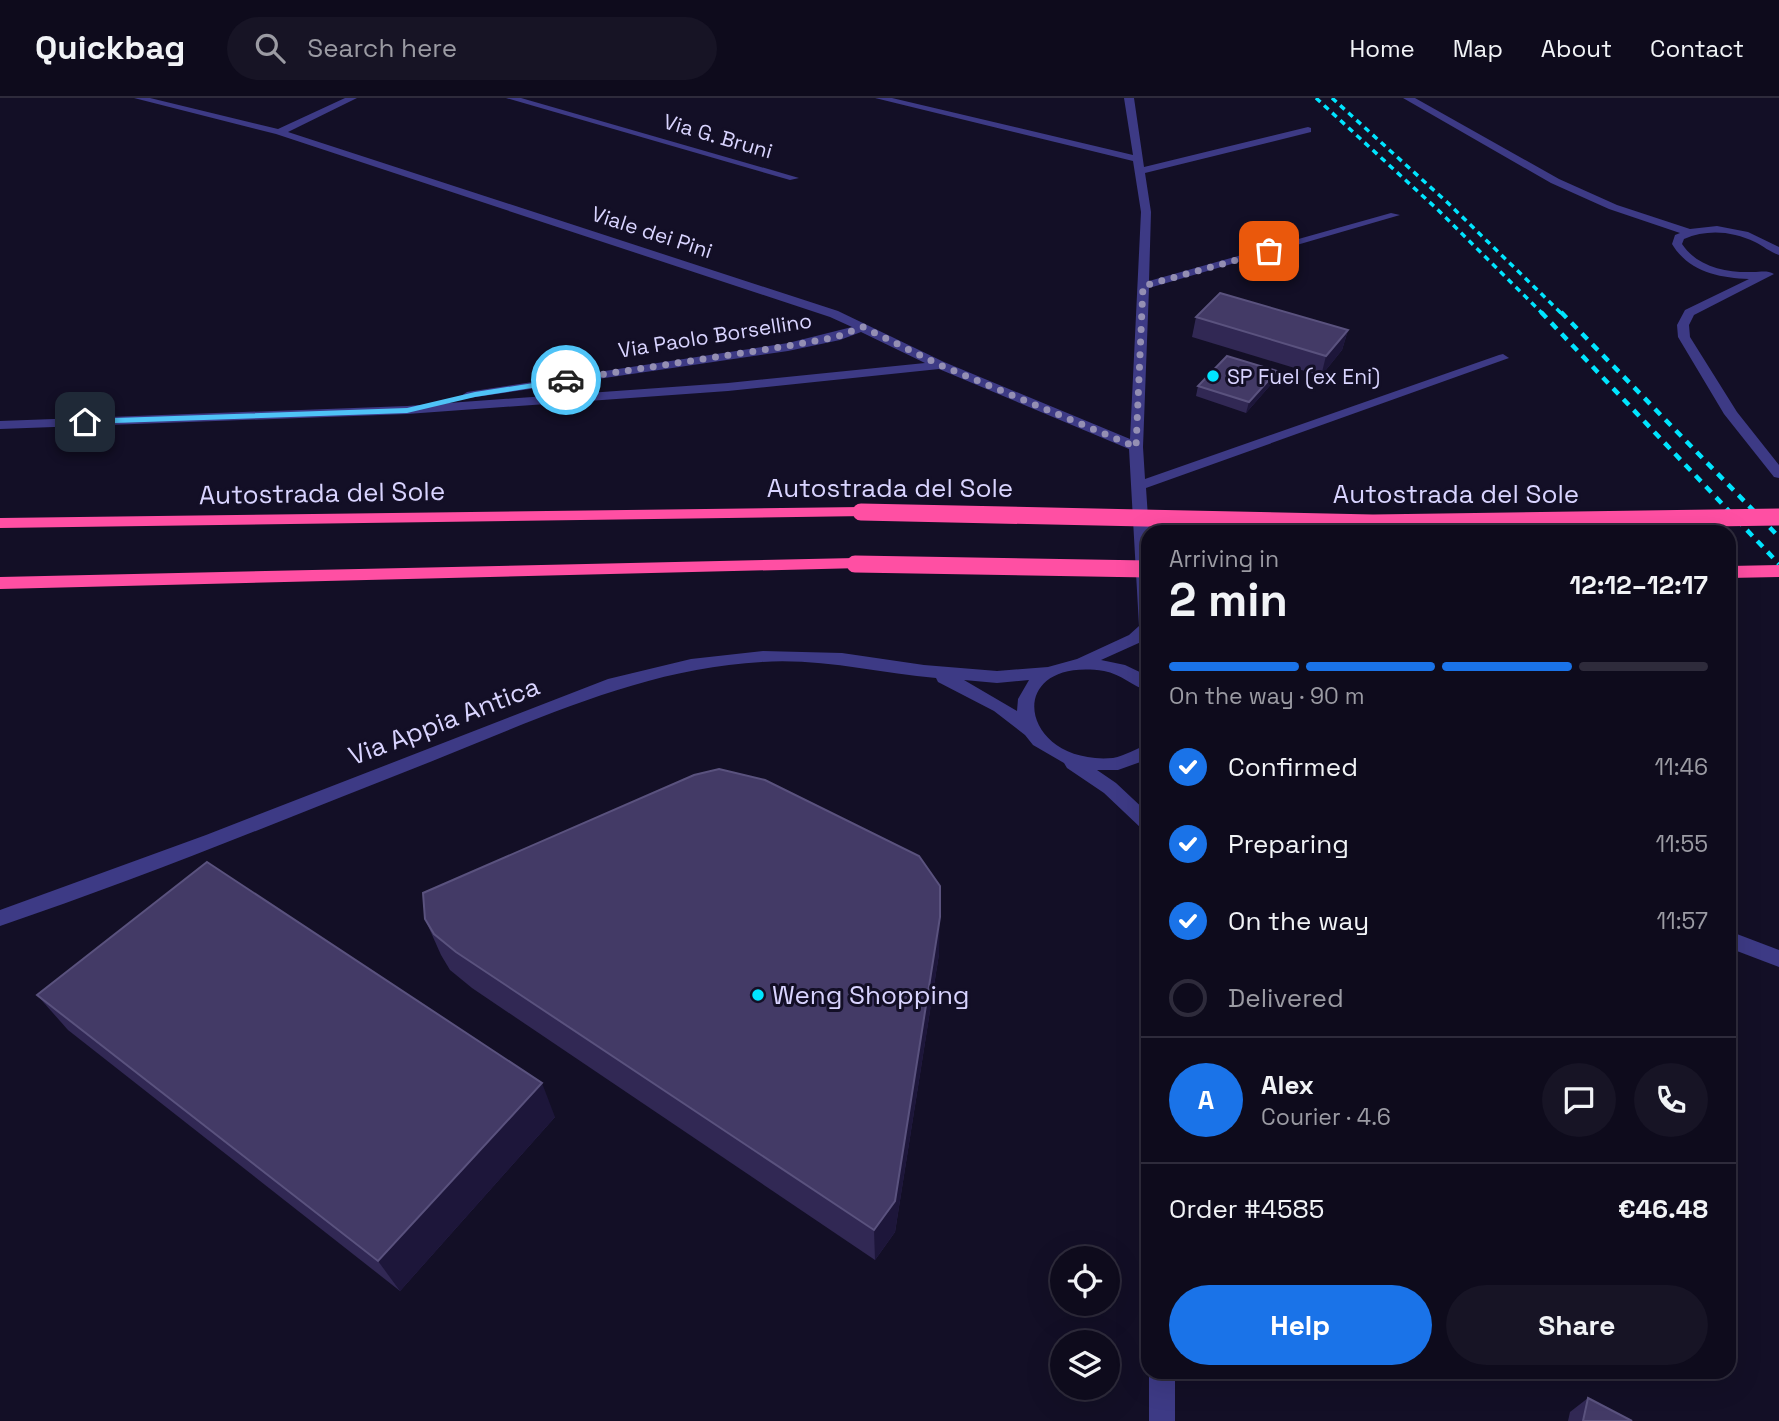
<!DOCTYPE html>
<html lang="en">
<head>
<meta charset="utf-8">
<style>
  body { margin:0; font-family:"Space Grotesk",sans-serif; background:#171425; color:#f1f3f6; height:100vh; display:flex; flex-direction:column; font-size:26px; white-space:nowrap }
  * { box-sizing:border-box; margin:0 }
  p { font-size:23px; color:#9b9ba3 }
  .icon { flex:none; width:38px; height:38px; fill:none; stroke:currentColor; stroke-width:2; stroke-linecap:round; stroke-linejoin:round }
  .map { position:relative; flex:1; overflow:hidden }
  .sheet { position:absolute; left:1141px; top:427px; width:595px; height:854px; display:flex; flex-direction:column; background:#0e0b1c; border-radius:21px; box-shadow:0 7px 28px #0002,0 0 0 2px #2e2b3b }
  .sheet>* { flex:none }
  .tools { position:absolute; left:1050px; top:1148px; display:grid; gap:14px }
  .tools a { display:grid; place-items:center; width:70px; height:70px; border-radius:50%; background:#0e0b1c; box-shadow:0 7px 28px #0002,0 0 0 2px #2e2b3b; font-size:35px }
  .pin { position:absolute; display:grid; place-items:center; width:60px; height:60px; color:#fff; margin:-30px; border-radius:14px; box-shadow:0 4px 10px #0006 }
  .courier { position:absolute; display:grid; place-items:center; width:70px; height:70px; margin:-35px; border:5px solid #4fc3f7; border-radius:50%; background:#fff; color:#222; box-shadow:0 2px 9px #0007 }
  .head em { font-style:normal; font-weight:600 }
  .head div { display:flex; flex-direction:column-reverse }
  .head { display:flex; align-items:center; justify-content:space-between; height:119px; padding:0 28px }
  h1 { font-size:46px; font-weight:600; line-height:52px }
  .bar { display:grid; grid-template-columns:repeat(4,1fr); gap:10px 7px; align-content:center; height:84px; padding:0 28px }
  .bar i { height:9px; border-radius:5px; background:#2e2b3b }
  .bar .current { background:#1a73e8 }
  .bar p { grid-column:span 4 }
  .line { display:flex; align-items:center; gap:18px; padding:0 28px; border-top:2px solid #2e2b3b }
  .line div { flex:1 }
  .round { display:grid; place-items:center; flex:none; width:74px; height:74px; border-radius:37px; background:#171425 }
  ol { padding:0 28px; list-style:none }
  li { display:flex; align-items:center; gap:21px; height:77px }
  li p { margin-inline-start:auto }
  li .icon { padding:7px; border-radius:50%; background:#1a73e8; color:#fff; stroke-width:4 }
  li:last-child { color:#9b9ba3 }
  li i { width:38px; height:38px; border:4px solid #2e2b3b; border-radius:50% }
  .cta { display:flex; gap:14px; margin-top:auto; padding:14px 28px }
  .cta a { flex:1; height:80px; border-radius:42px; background:#1a73e8; color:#fff; font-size:28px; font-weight:600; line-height:80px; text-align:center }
  .cta a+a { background:#171425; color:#f1f3f6 }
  header { display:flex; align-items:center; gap:42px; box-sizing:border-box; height:98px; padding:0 35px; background:#0e0b1c; border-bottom:2px solid #2e2b3b }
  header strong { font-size:33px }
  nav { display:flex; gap:38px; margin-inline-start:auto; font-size:24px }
  .search { width:490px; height:63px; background:#171425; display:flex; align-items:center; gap:18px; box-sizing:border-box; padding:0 24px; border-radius:38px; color:#9b9ba3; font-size:26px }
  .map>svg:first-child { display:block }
</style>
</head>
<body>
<header>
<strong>Quickbag</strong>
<div class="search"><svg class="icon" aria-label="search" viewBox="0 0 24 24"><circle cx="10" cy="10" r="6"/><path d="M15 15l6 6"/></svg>Search here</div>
<nav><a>Home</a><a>Map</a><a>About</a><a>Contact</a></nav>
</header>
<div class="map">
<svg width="1779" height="1323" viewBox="0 0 1779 1323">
  <rect width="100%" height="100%" fill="#130f26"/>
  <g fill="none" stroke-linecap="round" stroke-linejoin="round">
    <!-- minor -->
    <g fill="#3d3a85" fill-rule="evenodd">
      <path d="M134 0H150L278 31 345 0H357L288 34 838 213 944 264 1130 341 1141 114 1133 63 875 0H892L1133 57 1124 0H1134L1144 69 1308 29 1311 30V34L1145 75 1151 114 1149 183 1391 115 1400 117 1149 190 1143 349 1145 381 1499 257 1503 256 1509 260 1146 390 1149 434 1148 548 1141 544 1101 562 1125 567 1146 577 1148 593C1132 588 1121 576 1104 573 1001 558 1019 668 1113 660 1125 658 1136 650 1148 647L1146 662 1118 672H1097L1116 685 1148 715V733L1142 731 1104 695 1067 670 1064 665 1033 647 1025 637 994 613 938 584 936 580C878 575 821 560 762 564 645 570 538 621 430 664 287 720 145 779 0 828V812L206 737 608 581 691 561 763 553 842 555 924 567 997 573 1048 569 1077 561 1129 537 1139 528 1129 351 939 271 728 293 407 316 0 331V323L407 308 728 285 925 265 861 234 840 242 788 253 462 301 461 298 467 294 788 245 852 229 830 219 276 36ZM964 582 997 585 1029 582 1018 601 1017 613Z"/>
      <path d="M506 0H521L799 80 790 82Z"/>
      <path d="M1403 0H1415L1559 81 1617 107 1690 131 1717 128 1748 134 1779 149V157C1770 154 1763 148 1755 144 1732 133 1707 131 1684 141L1682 146C1697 169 1727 175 1753 174 1761 174 1767 172 1774 176L1694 217 1689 227 1690 239 1737 314 1779 367V380L1774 379 1724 316 1678 239 1677 227 1685 212 1749 181C1718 180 1688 173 1672 146L1675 137 1680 135 1609 111 1551 85Z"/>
      <path d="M1729 833 1779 852V869L1729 850Z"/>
      <rect x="1149" y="1274" width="26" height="49"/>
    </g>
    <!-- highway -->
    <g fill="#ff4fa3" fill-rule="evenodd">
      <path d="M861 409 870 414 867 418 0 430V420Z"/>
      <path d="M855 460 861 462 864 466 861 470 0 491V479Z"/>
      <path d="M1779 467V479L1729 480V468Z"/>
    </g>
    <!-- rail-far1 -->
    <g stroke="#00e5ff" stroke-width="3.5" stroke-dasharray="6 5" stroke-linecap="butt">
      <path d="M1316 0 1437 111 1543 216"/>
      <path d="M1332 0 1448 105 1562 216"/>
    </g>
    <!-- rail -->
    <g stroke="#00e5ff" stroke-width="4.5" stroke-dasharray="8 7" stroke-linecap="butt">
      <path d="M1541 214 1779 466"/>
      <path d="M1561 214 1779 439"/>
    </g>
    <!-- highway-bridge -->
    <g stroke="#ff4fa3" stroke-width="17">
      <path d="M861 414 1373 425 1779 419"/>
      <path d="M855 466 1148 471"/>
    </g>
  </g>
  <!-- wall -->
  <g fill="#312854">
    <path d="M1196 219 1348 232 1342 252 1321 278 1192 239Z"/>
    <path d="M1274 283 1246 315 1196 298 1198 288Z"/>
    <path d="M425 821 939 856 895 1134 875 1162 472 890 450 872 441 857Z"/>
    <path d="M37 897 555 1019 400 1193 68 932Z"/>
    <path d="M1588 1300 1632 1323H1568L1570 1314Z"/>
  </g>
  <!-- shaded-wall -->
  <g fill="#1d163a">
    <path d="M1348 232 1342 252 1321 278 1326 258Z"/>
    <path d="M1277 273 1274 283 1246 315 1249 304Z"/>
    <path d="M940 819 939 856 895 1134 875 1162 874 1132Z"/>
    <path d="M542 985 555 1019 400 1193 378 1163Z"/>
  </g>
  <!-- building -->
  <g fill="#433a66" stroke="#5a527e" stroke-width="2">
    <path d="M1220 195 1348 232 1326 258 1196 219Z"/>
    <path d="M1227 258 1277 273 1249 304 1198 288Z"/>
    <path d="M719 671 765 682 919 758 940 788V819L895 1103 874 1132 456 854 434 836 425 821 423 795 694 677Z"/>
    <path d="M207 764 542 985 378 1163 37 897Z"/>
    <path d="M1588 1300 1632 1323H1583Z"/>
  </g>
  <!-- route -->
  <path fill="#4fc3f7" d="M566 280 569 284 475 299 407 315 85 326 81 324 85 321 407 310 475 294Z"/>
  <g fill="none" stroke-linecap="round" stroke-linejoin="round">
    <!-- done -->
    <path stroke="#948fb3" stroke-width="7" stroke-dasharray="0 12.6" d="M566 282 788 248 836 239 863 229 940 267 1136 349 1143 188 1269 153"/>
  </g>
  <!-- markers -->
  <g fill="#00e5ff" stroke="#130f26" stroke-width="2.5">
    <circle cx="1213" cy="278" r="7"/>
    <circle cx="758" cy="897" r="7"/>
  </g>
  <g text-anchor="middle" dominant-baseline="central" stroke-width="6" stroke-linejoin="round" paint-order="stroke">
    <!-- far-street labels -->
    <g font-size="21" fill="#d9d4ff" stroke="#130f26">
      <text transform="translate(718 38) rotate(16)">Via G. Bruni</text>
      <text transform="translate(652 134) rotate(18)">Viale dei Pini</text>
      <text transform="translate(715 237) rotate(-9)">Via Paolo Borsellino</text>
    </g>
    <!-- far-poi labels -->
    <g font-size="21" fill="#d9d4ff" stroke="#130f26" text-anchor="start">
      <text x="1227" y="278">SP Fuel (ex Eni)</text>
    </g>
    <!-- street labels -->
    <g font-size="26" fill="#d9d4ff" stroke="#130f26">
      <text x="890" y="390">Autostrada del Sole</text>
      <text transform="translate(322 395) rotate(-1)">Autostrada del Sole</text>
      <text x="1456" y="396">Autostrada del Sole</text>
      <text transform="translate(444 623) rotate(-21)">Via Appia Antica</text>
    </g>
    <!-- poi labels -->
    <g font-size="26" fill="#d9d4ff" stroke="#130f26" text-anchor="start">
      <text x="772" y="897">Weng Shopping</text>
    </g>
  </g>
</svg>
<div class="tools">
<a><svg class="icon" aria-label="locate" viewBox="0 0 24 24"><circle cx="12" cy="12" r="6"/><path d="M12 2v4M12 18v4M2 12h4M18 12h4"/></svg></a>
<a><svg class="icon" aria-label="layers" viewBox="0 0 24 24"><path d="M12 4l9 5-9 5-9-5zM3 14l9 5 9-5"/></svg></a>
</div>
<div class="pin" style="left:1269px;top:153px;background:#ea580c"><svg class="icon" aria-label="bag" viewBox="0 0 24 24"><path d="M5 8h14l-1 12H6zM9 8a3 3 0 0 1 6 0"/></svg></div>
<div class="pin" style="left:85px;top:324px;background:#1f2937"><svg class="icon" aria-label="home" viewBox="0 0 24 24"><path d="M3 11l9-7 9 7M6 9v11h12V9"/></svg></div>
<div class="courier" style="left:566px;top:282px"><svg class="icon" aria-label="car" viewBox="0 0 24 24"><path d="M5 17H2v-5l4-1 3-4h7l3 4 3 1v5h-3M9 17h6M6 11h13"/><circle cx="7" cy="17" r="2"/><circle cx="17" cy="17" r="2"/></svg></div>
<section class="sheet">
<div class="head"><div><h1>2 min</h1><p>Arriving in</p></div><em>12:12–12:17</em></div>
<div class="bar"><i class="current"></i><i class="current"></i><i class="current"></i><i></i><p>On the way · 90 m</p></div>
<ol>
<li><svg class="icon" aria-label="check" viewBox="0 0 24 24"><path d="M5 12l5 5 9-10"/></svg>Confirmed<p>11:46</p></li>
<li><svg class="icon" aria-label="check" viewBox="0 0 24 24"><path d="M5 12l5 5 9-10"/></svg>Preparing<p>11:55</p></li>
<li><svg class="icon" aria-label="check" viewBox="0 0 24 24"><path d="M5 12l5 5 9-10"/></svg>On the way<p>11:57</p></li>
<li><i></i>Delivered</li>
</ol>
<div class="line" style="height:126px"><b class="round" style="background:#1a73e8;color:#fff">A</b><div><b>Alex</b><p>Courier · 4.6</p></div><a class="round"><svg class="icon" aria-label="chat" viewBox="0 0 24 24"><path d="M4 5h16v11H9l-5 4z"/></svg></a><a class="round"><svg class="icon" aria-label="phone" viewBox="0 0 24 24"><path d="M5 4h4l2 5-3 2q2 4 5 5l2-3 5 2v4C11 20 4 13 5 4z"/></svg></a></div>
<div class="line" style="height:91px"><div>Order #4585</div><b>€46.48</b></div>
<div class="cta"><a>Help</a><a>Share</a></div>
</section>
</div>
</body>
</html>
